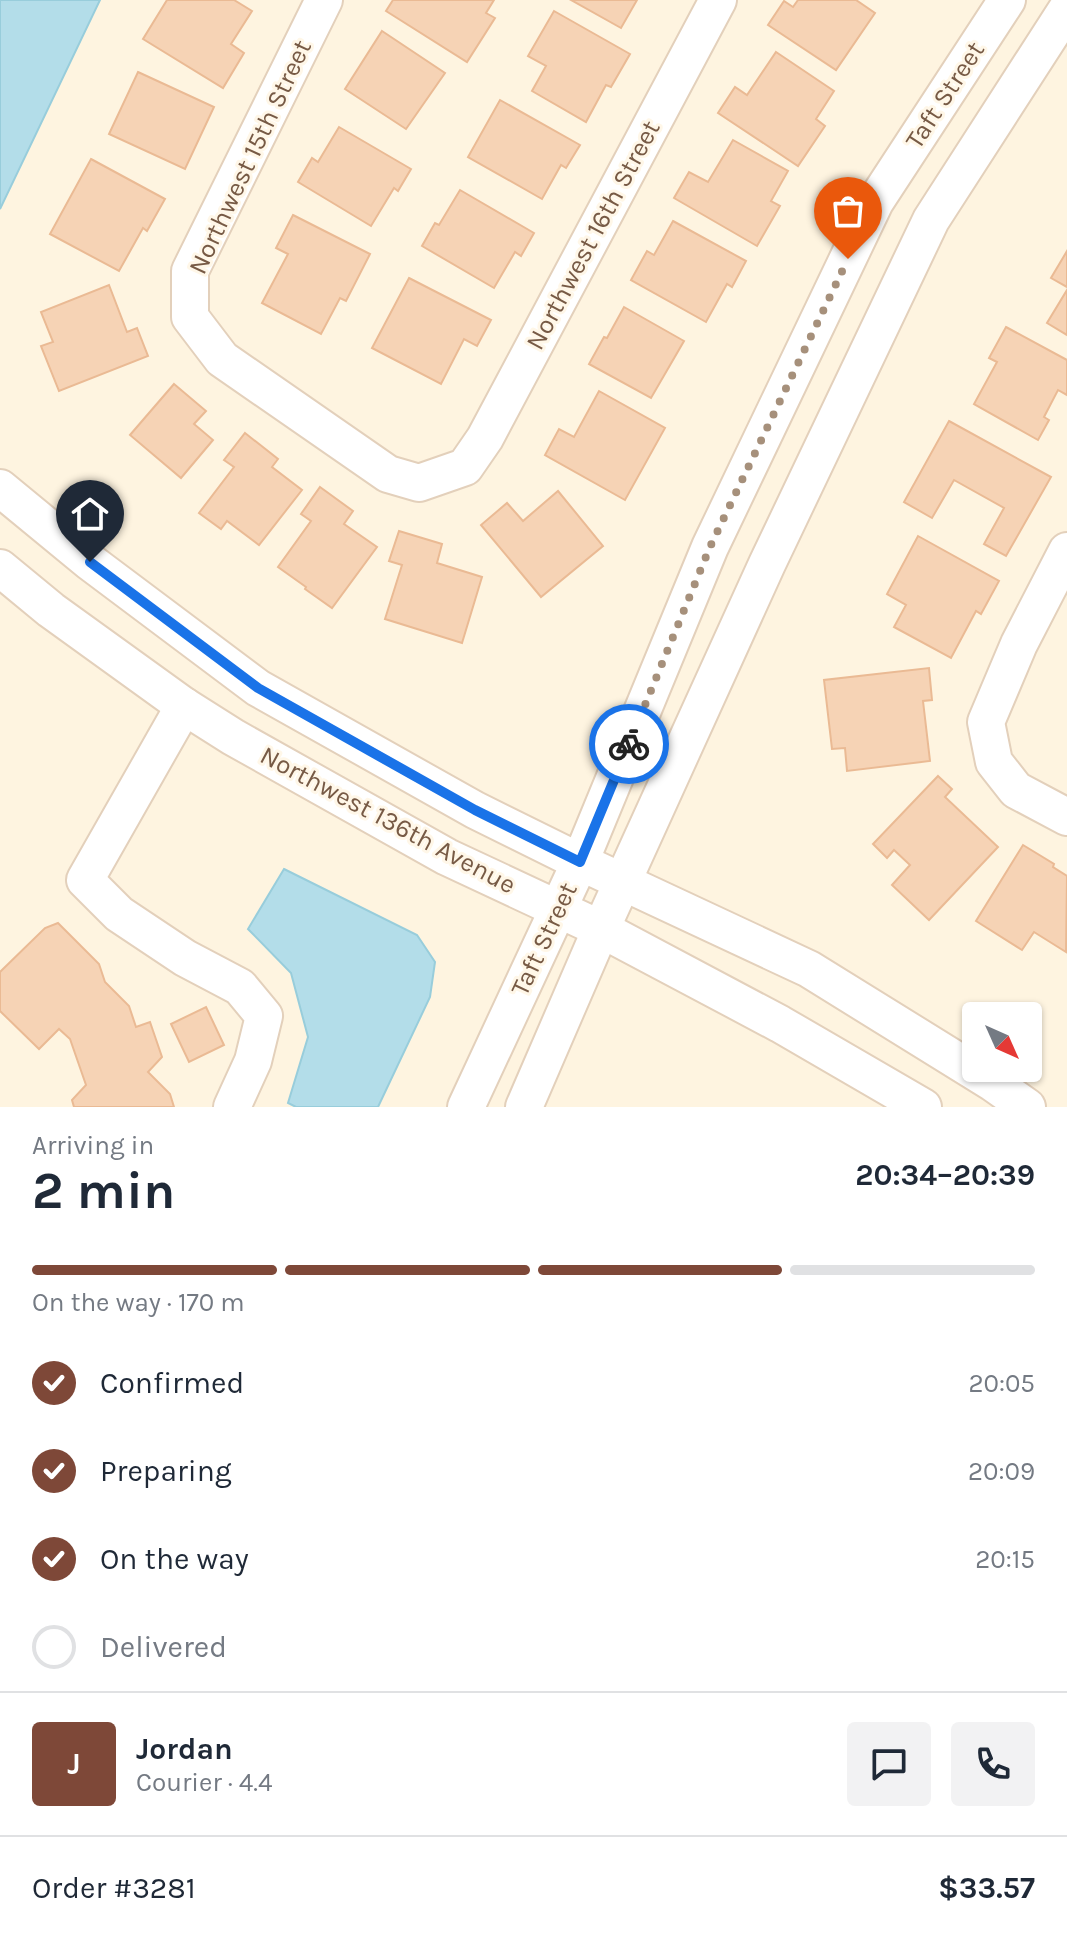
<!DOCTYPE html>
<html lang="en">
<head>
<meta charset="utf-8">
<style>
  body { margin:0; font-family:Karla,sans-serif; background:#f2f2f3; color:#1f2937; height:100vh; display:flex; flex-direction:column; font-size:30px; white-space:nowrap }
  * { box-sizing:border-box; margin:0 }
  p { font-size:26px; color:#747a83 }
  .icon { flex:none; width:44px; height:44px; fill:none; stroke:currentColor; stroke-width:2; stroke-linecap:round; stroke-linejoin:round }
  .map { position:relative; height:1107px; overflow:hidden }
  .side { display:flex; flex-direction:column; background:#fff; flex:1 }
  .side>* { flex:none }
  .needle { width:52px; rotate:135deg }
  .tools { position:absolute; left:962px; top:1002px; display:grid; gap:16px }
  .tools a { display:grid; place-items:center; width:80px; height:80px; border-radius:8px; background:#fff; box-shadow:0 2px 6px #0004; font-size:40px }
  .pin { position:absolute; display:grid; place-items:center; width:68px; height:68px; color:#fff; margin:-82px -34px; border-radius:50% 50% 50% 0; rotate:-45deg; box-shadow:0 0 8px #0007 }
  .pin .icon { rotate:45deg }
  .courier { position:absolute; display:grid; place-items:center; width:80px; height:80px; margin:-40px; border:6px solid #1a73e8; border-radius:50%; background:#fff; color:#222; box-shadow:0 2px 10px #0007 }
  .head em { font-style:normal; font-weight:700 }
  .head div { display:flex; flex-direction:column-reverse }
  .head { display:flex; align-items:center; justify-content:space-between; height:136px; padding:0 32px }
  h1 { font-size:52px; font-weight:700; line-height:60px }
  .bar { display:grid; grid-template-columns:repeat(4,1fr); gap:12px 8px; align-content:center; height:96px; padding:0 32px }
  .bar i { height:10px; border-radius:6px; background:#e0e1e3 }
  .bar .on { background:#7e4838 }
  .bar p { grid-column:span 4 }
  .line { display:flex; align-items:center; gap:20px; padding:0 32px; border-top:2px solid #e0e1e3 }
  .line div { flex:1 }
  .round { display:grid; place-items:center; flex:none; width:84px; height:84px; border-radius:8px; background:#f2f2f3 }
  ol { padding:0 32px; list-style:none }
  li { display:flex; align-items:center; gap:24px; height:88px }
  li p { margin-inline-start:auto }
  li .icon { padding:8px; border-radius:50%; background:#7e4838; color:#fff; stroke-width:4 }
  li:last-child { color:#747a83 }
  li i { width:44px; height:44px; border:4px solid #e0e1e3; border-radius:50% }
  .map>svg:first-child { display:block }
</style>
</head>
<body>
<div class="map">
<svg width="1067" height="1107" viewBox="0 0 1067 1107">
  <rect width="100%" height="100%" fill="#fef4e0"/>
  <!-- water -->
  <g fill="#b3dde9" stroke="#98cddb" stroke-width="2">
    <path d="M0 0H100L0 209Z"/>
    <path d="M284 869 417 935 435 962 430 997 378 1107H296L288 1103 308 1037 291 973 248 929Z"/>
  </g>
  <!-- building -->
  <g fill="#f6d3b5" stroke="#eaba94" stroke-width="2">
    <path d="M167 0H234L252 11 231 44 244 53 223 88 143 39Z"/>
    <path d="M393 0H494L486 13 495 18 467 62 386 11Z"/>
    <path d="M571 0H637L621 28Z"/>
    <path d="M798 0H856L875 13 836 70 768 25 784 1 793 7Z"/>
    <path d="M554 11 630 54 611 87 606 85 586 122 532 91 546 66 528 56Z"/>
    <path d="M382 31 445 73 406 129 345 89Z"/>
    <path d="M776 52 834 91 816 119 825 126 798 166 718 113 735 87 747 95Z"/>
    <path d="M138 72 214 107 185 169 109 134Z"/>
    <path d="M500 100 580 145 566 168 561 165 542 199 468 157Z"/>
    <path d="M339 127 411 169 398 191 394 188 371 226 298 182 312 158 318 162Z"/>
    <path d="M733 140 788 171 771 201 780 206 757 246 674 198 689 172 708 182Z"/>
    <path d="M91 159 165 199 147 231 143 228 119 271 50 234Z"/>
    <path d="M460 190 534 233 521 256 515 252 494 288 422 246 435 223 439 225Z"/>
    <path d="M293 215 370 254 346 301 340 298 321 334 262 303 288 254 276 248Z"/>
    <path d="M673 221 746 261 732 287 727 284 706 322 631 280 647 251 654 255Z"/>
    <path d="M1067 251V287L1051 278Z"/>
    <path d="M409 278 491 320 477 346 464 339 441 384 372 348Z"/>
    <path d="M109 285 127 332 137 328 148 356 59 391 41 346 53 342 41 312Z"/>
    <path d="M1067 290V335L1047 323Z"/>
    <path d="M624 307 684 341 651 398 589 364 604 337 607 338Z"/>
    <path d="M1006 327 1067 360V395L1058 390 1044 417 1049 420 1038 440 974 404 997 362 989 358Z"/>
    <path d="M174 384 206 411 194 424 213 440 181 478 130 435Z"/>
    <path d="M599 391 665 428 625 500 545 455 559 429 574 437Z"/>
    <path d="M949 421 1051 477 1006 556 984 544 1004 508 954 480 932 518 904 502Z"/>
    <path d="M245 433 278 459 272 467 302 490 259 545 227 521 221 529 199 513 234 467 224 460Z"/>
    <path d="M320 487 353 511 344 524 377 547 332 608 305 589 306 587 278 567 311 521 301 514Z"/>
    <path d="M558 491 603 546 541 597 481 525 507 503 523 521Z"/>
    <path d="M399 531 442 544 437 563 482 577 462 643 385 619 402 565 389 561Z"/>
    <path d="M918 536 999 581 981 614 976 611 951 658 894 627 906 605 887 594Z"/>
    <path d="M929 668 932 700 923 701 930 761 847 771 845 748 832 749 824 680Z"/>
    <path d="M938 776 952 789 945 797 998 847 929 920 892 885 910 865 894 850 887 858 873 844Z"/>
    <path d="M1023 845 1054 864 1053 867 1067 876 1066 952 1034 932 1022 950 976 921Z"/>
    <path d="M58 923 99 964 105 982 129 1006 136 1027 150 1022 162 1057 148 1072 170 1094 174 1107H74L72 1100 86 1085 70 1039 59 1029 39 1049 0 1011V972L45 928Z"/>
    <path d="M206 1007 224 1045 189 1062 171 1024Z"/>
  </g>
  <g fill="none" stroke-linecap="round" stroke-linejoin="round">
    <!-- minor casing -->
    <g stroke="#e3d0bb" stroke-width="40">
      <g id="minor">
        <path d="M324 0 190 271V317L222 359 388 474 419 483 465 467 485 438 718 0"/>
        <path d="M0 488 90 562 258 688 475 810 580 862 809 969 993 1083 1027 1107"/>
        <path d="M1067 551 1019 644 986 722 994 762 1016 790 1067 817"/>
        <path d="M0 568 51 610 184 706 233 737 447 857 601 929 780 1024 923 1107"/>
        <path d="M184 706 85 880 119 914 185 958 240 987 264 1016 253 1061 232 1107"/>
        <path d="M466 1107 580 862 710 547 875 202 1007 0"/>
        <path d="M524 1107 601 929 767 564 931 220 1067 9"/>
      </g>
    </g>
    <!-- minor -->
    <use href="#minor" stroke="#fff" stroke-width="36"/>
  </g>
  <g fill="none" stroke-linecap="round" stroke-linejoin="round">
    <!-- done -->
    <path stroke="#a6907b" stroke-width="8" stroke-dasharray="0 14.4" d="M629 744 710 547 848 259"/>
    <!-- route -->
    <path stroke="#1a73e8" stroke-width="10" d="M90 562 258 688 475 810 580 862 629 744"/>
  </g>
  <g text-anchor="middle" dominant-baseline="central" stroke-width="6" stroke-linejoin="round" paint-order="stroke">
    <!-- street labels -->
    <g font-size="26" fill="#775a45" stroke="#fff7e8">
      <text transform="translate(945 95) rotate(-57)">Taft Street</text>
      <text transform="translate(250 157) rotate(-65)">Northwest 15th Street</text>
      <text transform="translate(593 235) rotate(-62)">Northwest 16th Street</text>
      <text transform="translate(388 820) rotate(28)">Northwest 136th Avenue</text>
      <text transform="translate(544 939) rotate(-65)">Taft Street</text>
    </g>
  </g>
</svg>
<div class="tools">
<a><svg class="needle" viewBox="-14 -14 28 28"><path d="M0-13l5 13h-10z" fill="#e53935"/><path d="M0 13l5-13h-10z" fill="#747a83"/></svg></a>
</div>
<div class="pin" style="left:848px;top:259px;background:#ea580c"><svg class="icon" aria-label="bag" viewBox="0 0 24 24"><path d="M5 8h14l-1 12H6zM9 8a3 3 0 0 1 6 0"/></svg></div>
<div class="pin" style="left:90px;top:562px;background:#1f2937"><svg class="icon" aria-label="home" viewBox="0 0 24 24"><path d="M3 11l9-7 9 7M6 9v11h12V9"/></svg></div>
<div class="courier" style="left:629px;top:744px"><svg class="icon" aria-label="bike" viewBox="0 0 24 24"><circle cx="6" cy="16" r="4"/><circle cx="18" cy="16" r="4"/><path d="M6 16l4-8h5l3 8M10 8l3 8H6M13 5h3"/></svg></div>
</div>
<section class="side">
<div class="head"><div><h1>2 min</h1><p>Arriving in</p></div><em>20:34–20:39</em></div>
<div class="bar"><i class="on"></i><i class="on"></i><i class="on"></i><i></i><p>On the way · 170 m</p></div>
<ol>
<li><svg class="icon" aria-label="check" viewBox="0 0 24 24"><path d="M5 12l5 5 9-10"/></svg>Confirmed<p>20:05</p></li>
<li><svg class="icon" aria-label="check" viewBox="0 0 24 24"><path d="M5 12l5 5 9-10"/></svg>Preparing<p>20:09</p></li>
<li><svg class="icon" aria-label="check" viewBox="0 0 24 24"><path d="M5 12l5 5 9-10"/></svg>On the way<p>20:15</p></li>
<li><i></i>Delivered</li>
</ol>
<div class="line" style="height:144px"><b class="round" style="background:#7e4838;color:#fff">J</b><div><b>Jordan</b><p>Courier · 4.4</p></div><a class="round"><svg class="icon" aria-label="chat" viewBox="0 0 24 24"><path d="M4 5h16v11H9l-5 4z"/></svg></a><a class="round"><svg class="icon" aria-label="phone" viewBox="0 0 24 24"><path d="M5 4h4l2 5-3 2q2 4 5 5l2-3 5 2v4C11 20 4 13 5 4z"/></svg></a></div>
<div class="line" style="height:104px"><div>Order #3281</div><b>$33.57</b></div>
</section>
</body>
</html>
